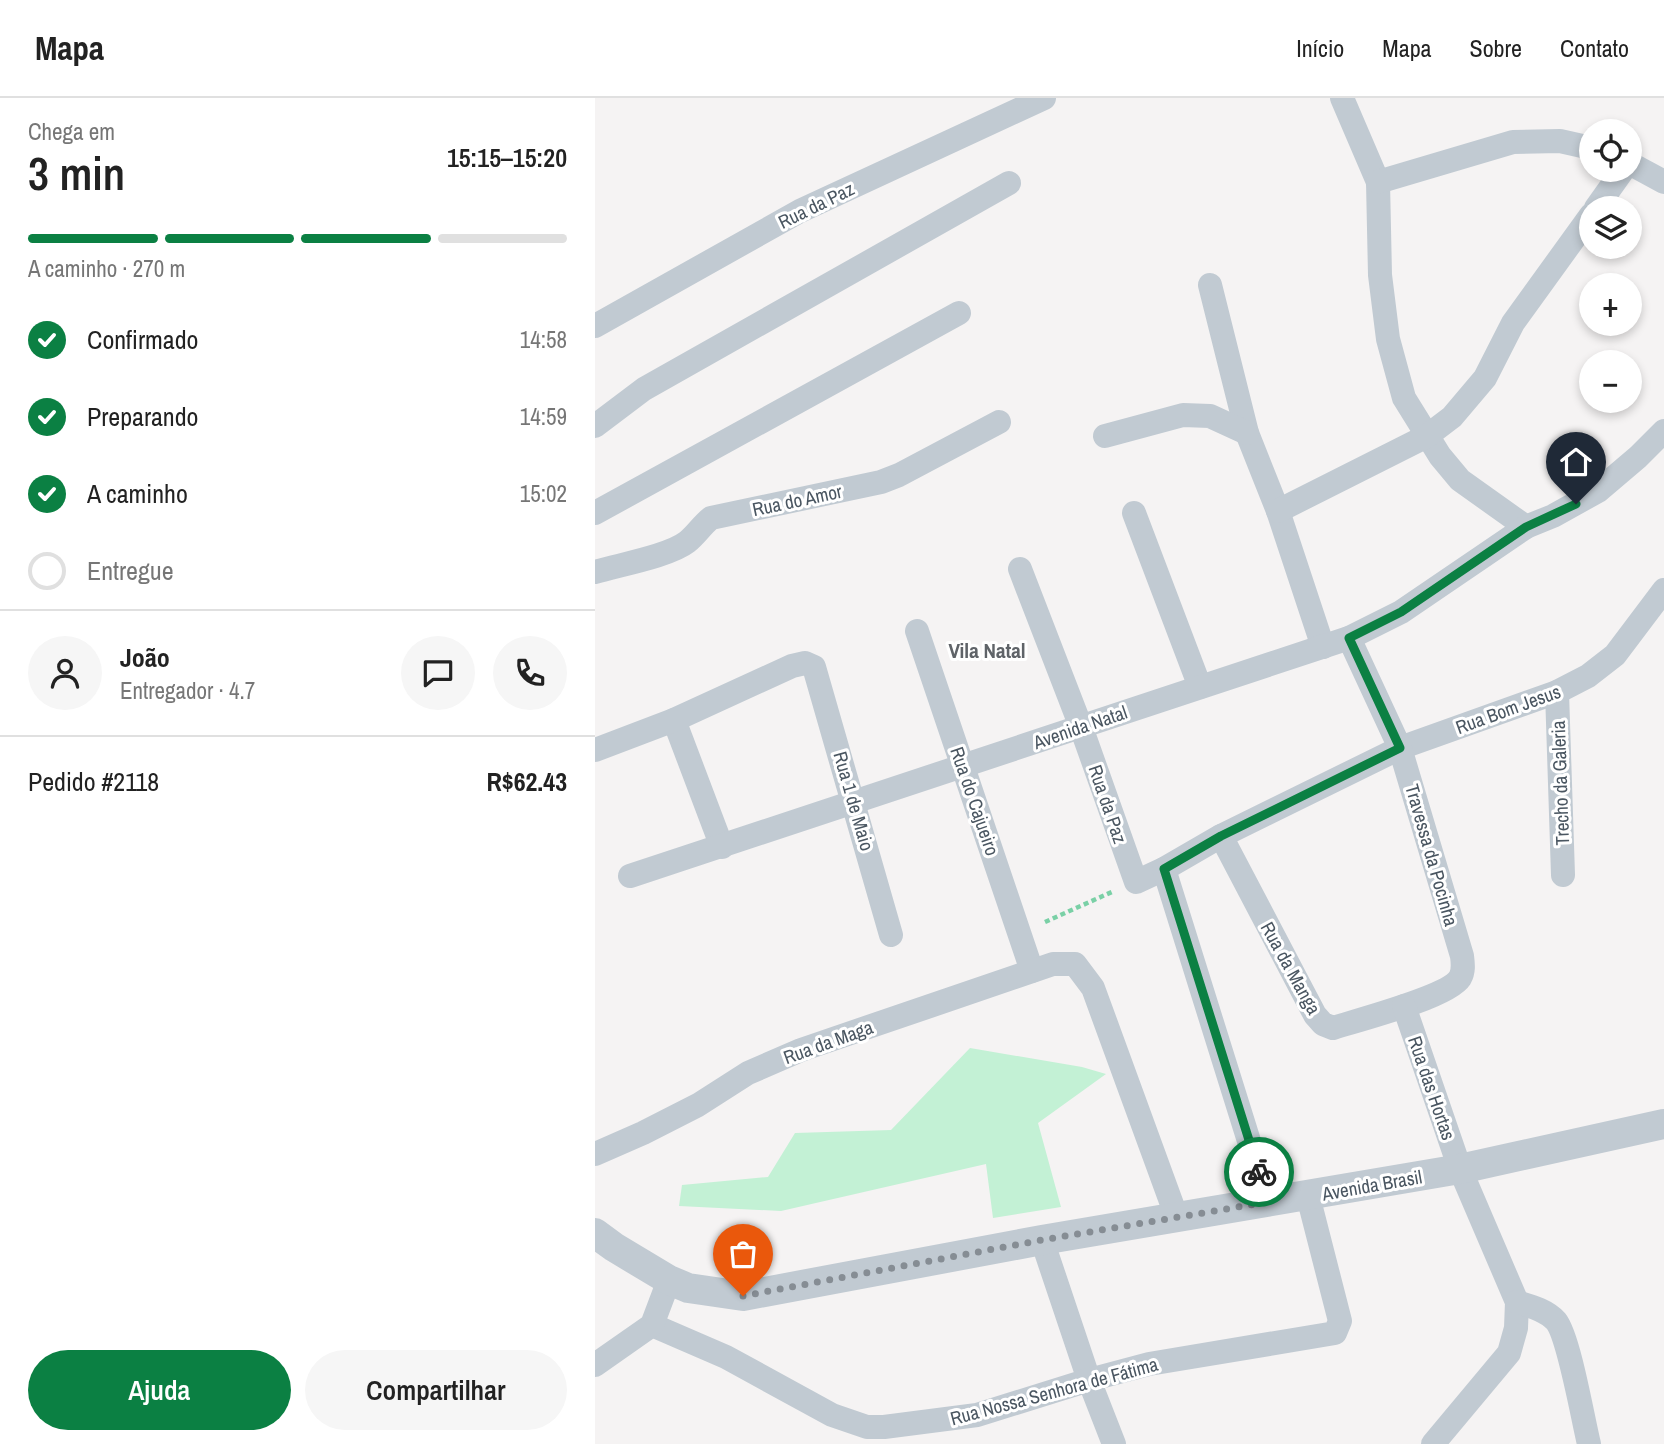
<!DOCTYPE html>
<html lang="pt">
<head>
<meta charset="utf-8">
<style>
  body { margin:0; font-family:"Archivo Narrow",sans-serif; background:#f6f6f6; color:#222; height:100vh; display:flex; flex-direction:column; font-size:26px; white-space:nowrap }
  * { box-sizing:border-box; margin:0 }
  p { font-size:23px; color:#767676 }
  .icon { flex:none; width:38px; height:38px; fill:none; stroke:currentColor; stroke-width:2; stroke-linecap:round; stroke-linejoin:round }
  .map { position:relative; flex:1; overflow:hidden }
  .panel { display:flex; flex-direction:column; background:#fff; width:595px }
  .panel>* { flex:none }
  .buttons { position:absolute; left:984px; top:21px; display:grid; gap:14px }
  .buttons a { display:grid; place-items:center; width:63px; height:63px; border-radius:50%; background:#fff; box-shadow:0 4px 10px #0003; font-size:35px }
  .pin { position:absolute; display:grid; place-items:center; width:60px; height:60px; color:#fff; margin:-72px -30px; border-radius:50% 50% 50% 0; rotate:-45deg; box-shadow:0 0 7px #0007 }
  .pin .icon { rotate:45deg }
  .courier { position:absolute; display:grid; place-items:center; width:70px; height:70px; margin:-35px; border:5px solid #0b8043; border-radius:50%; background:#fff; color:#222; box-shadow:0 2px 9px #0007 }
  .overview em { font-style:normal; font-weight:600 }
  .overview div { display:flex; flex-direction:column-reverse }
  .overview { display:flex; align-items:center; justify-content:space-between; height:119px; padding:0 28px }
  h1 { font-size:46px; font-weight:600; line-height:52px }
  .bar { display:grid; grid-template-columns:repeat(4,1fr); gap:10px 7px; align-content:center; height:84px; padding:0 28px }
  .bar i { height:9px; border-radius:5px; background:#e0e0e0 }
  .bar .on { background:#0b8043 }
  .bar p { grid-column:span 4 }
  .line { display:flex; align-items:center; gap:18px; padding:0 28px; border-top:2px solid #e0e0e0 }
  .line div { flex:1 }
  .round { display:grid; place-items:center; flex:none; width:74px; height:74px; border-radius:37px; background:#f6f6f6 }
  ol { padding:0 28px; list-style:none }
  li { display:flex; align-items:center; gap:21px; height:77px }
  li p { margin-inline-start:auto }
  li .icon { padding:7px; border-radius:50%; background:#0b8043; color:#fff; stroke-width:4 }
  li:last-child { color:#767676 }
  li i { width:38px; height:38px; border:4px solid #e0e0e0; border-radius:50% }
  .cta { display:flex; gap:14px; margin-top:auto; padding:14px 28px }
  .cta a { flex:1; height:80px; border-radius:42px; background:#0b8043; color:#fff; font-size:28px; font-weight:600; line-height:80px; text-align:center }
  .cta a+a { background:#f6f6f6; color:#222 }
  header { display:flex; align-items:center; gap:42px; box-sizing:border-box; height:98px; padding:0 35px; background:#fff; border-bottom:2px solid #e0e0e0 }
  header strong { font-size:33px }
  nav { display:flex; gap:38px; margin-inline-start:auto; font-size:24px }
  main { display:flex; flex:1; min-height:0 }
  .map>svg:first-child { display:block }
</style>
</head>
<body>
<header>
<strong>Mapa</strong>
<nav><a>Início</a><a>Mapa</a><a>Sobre</a><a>Contato</a></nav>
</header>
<main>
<section class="panel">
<div class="overview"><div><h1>3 min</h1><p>Chega em</p></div><em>15:15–15:20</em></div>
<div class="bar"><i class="on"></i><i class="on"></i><i class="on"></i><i></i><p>A caminho · 270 m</p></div>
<ol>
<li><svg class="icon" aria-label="check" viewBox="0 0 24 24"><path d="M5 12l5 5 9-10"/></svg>Confirmado<p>14:58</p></li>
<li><svg class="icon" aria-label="check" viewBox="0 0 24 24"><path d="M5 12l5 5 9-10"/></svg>Preparando<p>14:59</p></li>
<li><svg class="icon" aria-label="check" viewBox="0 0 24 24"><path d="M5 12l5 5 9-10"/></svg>A caminho<p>15:02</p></li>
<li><i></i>Entregue</li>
</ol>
<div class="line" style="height:126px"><a class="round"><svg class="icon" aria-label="person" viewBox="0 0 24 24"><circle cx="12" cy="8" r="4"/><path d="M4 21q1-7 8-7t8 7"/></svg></a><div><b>João</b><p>Entregador · 4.7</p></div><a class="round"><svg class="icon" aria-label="chat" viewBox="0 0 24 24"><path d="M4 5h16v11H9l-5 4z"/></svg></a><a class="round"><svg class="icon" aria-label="phone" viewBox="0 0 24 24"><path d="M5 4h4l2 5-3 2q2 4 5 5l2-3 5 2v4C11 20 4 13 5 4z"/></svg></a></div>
<div class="line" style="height:91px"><div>Pedido #2118</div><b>R$62.43</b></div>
<div class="cta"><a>Ajuda</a><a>Compartilhar</a></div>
</section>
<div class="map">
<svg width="1069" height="1346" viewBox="0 0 1069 1346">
  <rect width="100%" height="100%" fill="#f5f3f3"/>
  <!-- green -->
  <path fill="#c3f1d5" d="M375 950 487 969 511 976 443 1025 466 1109 398 1120 391 1066 186 1113 84 1108 87 1087 173 1079 200 1035 296 1032Z"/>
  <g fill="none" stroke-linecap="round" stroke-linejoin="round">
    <!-- path -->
    <path stroke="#7ad0a6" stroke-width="4.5" stroke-dasharray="5 3.5" stroke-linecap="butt" d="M450 824 519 793"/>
    <!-- minor -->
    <g stroke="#c1cad2" stroke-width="24">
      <path d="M747 0 783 84 785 177 793 241 809 300 845 358 865 382 931 429"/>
      <path d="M1034 65 1069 84"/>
      <path d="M783 84 918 44 965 43 996 50"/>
      <path d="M1001 110 1028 72"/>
      <path d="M615 187 652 335 683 413 728 549"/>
      <path d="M0 228 205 113 449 0"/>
      <path d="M0 328 49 291 414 85"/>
      <path d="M510 338 588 317 615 318 652 335"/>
      <path d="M683 413 832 338 857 319 890 280 918 225 996 117"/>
      <path d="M0 415 364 215"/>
      <path d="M539 415 605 589"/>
      <path d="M425 471 486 629 541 784 569 771 626 738 805 650 962 594 993 578 1020 557 1069 492"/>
      <path d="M0 474C23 467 74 458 92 444 101 437 107 427 116 420L286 384 304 377 404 324"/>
      <path d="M322 533 437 873"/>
      <path d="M962 594 968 777"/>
      <path d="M79 622 127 749"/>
      <path d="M0 652 79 622 197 568 210 565 219 569 296 837"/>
      <path d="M626 738 720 917 728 926 738 930C763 922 853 899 865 880 869 873 868 866 867 858L805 650 754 540"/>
      <path d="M569 771 673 1104"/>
      <path d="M35 778 754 540 806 514 931 429 958 418 1003 393 1043 359 1069 333"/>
      <path d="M809 908 865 1071 922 1204 921 1230 914 1255 838 1346"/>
      <path d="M0 1056 48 1035 103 1007 153 975 206 952 458 866H480L498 890 582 1120"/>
      <path d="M447 1142 494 1282 519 1346"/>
      <path d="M922 1204C935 1208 951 1212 961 1223 974 1239 988 1322 994 1346"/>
      <path d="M57 1227 131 1259 237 1317 272 1329H289L382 1317 494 1282 554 1266 740 1235 745 1223 713 1098"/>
      <path d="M0 1267 57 1227 74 1182"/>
    </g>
    <!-- tertiary -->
    <path stroke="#c1cad2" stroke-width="30" d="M0 1135 19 1149 74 1182 93 1190 148 1198 447 1142 865 1071 1069 1026"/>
  </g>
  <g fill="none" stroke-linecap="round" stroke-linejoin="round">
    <!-- done -->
    <path stroke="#868d94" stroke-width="7" stroke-dasharray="0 12.6" d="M148 1198 447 1142 673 1104 664 1074"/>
    <!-- route -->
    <path stroke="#0b8043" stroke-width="9" d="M664 1074 569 771 626 738 805 650 754 540 806 514 931 429 981 406"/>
  </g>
  <g text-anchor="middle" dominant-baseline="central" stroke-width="6" stroke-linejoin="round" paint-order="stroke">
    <!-- street labels -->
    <g font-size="19" fill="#4a5661" stroke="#fff">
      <text transform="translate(221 107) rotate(-26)">Rua da Paz</text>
      <text transform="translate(202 402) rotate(-12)">Rua do Amor</text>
      <text transform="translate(913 611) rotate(-20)">Rua Bom Jesus</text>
      <text transform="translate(485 629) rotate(-19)">Avenida Natal</text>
      <text transform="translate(965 685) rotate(-92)">Trecho da Galeria</text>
      <text transform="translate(259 703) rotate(74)">Rua 1 de Maio</text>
      <text transform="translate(380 703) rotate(71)">Rua do Cajueiro</text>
      <text transform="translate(513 706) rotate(71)">Rua da Paz</text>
      <text transform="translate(837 757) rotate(74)">Travessa da Pocinha</text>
      <text transform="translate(696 870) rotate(61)">Rua da Manga</text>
      <text transform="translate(233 944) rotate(-20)">Rua da Maga</text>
      <text transform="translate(837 990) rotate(71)">Rua das Hortas</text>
      <text transform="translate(777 1087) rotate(-10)">Avenida Brasil</text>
      <text transform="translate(459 1293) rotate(-15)">Rua Nossa Senhora de Fátima</text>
    </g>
    <!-- neighbourhood labels -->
    <g font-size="21" font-weight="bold" fill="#5f6368" stroke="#fff">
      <text x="392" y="552">Vila Natal</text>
    </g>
  </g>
</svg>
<div class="buttons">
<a><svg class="icon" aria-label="locate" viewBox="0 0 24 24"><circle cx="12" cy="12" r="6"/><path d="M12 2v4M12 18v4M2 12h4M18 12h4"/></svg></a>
<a><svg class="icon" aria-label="layers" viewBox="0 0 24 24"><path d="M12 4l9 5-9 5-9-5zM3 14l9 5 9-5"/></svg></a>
<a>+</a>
<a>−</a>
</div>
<div class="pin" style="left:148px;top:1198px;background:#ea580c"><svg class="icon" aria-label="bag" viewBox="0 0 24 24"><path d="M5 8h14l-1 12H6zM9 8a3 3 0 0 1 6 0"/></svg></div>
<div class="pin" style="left:981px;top:406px;background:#1f2937"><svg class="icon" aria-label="home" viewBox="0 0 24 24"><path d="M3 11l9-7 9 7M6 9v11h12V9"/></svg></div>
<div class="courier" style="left:664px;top:1074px"><svg class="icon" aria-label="bike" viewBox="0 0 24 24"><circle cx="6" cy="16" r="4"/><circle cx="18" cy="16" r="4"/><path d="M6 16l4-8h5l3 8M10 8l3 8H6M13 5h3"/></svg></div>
</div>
</main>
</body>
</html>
